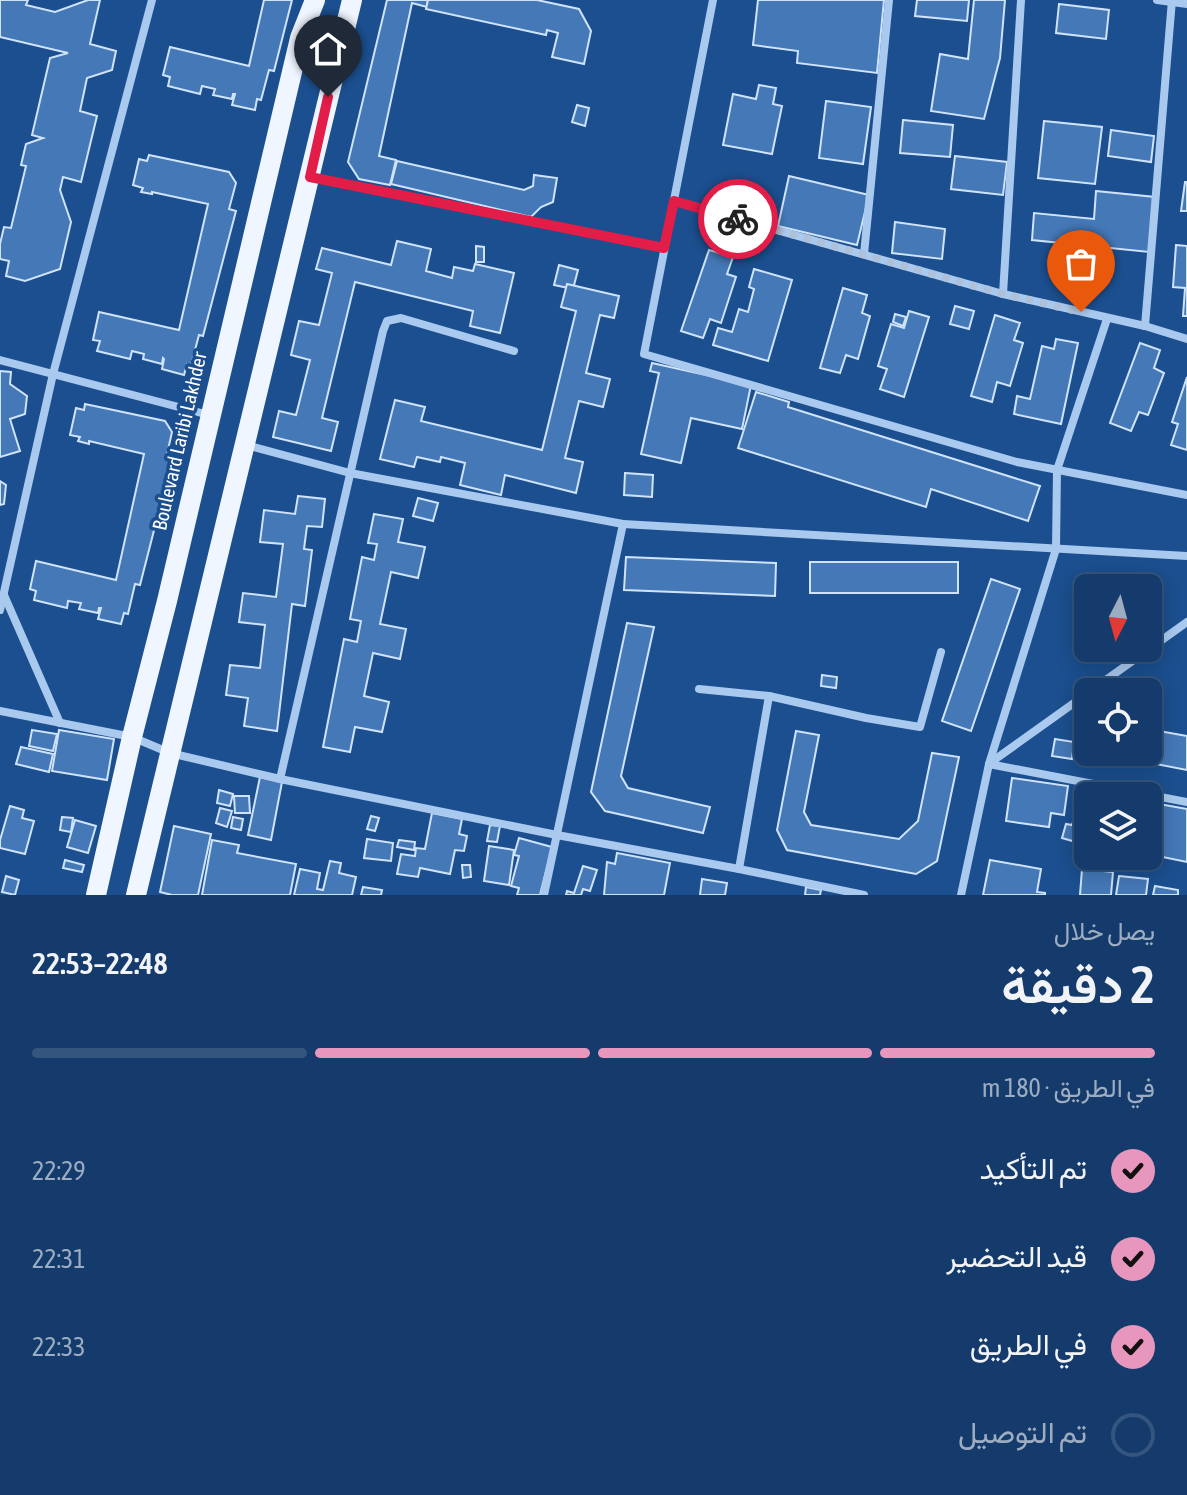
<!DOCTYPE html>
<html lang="ar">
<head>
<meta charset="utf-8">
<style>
  body { margin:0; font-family:"Asap Condensed",Vazirmatn,sans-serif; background:#214673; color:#f1f3f6; direction:rtl; height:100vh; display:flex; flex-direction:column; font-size:30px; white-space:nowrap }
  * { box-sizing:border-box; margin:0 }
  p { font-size:26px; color:#9dadc1 }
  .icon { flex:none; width:44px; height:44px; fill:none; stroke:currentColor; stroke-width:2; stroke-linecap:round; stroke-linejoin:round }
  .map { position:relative; height:895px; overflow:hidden; direction:ltr }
  .sheet { display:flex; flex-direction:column; background:#143b6b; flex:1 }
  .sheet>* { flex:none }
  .needle { width:52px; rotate:186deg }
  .controls { position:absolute; left:1074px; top:574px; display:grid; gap:16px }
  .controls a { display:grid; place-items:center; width:88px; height:88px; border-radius:12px; background:#143b6b; box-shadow:0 4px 20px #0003,0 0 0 2px #33557e; font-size:40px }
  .pin { position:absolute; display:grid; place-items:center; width:68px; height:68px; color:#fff; margin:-82px -34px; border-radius:50% 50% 50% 0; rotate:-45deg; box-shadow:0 0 8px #0007 }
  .pin .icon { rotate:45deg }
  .courier { position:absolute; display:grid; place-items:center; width:80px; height:80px; margin:-40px; border:6px solid #e11d48; border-radius:50%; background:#fff; color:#222; box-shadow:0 2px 10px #0007 }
  .summary em { font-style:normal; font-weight:600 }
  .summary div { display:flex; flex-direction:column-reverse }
  .summary { display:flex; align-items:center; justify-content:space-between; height:136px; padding:0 32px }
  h1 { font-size:52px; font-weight:600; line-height:60px }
  .bar { display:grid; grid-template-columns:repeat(4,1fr); gap:12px 8px; align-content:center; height:96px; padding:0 32px }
  .bar i { height:10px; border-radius:6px; background:#33557e }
  .bar .current { background:#e797bd }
  .bar p { grid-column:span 4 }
  ol { padding:0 32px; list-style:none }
  li { display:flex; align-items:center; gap:24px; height:88px }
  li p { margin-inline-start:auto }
  li .icon { padding:8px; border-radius:50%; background:#e797bd; color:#111; stroke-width:4 }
  li:last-child { color:#9dadc1 }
  li i { width:44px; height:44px; border:4px solid #33557e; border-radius:50% }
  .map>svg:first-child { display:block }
</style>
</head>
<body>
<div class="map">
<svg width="1187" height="895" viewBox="0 0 1187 895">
  <rect width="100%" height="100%" fill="#1b4f8f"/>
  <!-- building -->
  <g fill="#4478b7" stroke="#cfe3fa" stroke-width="2">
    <path d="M0 0H28L26 5 55 12 88 0H100L90 44 116 51 112 70 87 78 80 111 97 116 81 182 63 177 60 190 71 222 60 269 25 281 6 276 9 261 0 259V244L4 227 11 228 26 166 21 165 26 144 43 138 32 135 50 58 68 53 0 37Z"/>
    <path d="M264 0H292L274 71 269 70 261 100 257 99 255 110 232 105 235 94H233L232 99 213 95 215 89 202 86 200 94 168 86 170 77 163 75 170 47 249 66Z"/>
    <path d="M387 0H428L427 7 412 3 379 156 396 160 390 185 359 179 348 162Z"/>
    <path d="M428 0H537L579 9 591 31 584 64 552 57 558 33 547 30 546 35 426 9Z"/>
    <path d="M758 0H884L877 73 797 63 798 51 753 45Z"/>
    <path d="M917 0H969L967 21 915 16Z"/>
    <path d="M974 0H1005L1000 58 984 119 931 111 940 54 968 59Z"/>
    <path d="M1059 4 1109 10 1106 39 1056 33Z"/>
    <path d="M759 85 776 88 773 104 782 106 772 154 723 145 733 94 756 99Z"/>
    <path d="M826 101 871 107 863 164 819 158Z"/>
    <path d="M577 105 589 108 585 126 572 122Z"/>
    <path d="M903 120 953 125 950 157 900 153Z"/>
    <path d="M1044 121 1102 127 1095 184 1038 178Z"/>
    <path d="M1111 130 1154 136 1151 162 1108 156Z"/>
    <path d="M149 155 229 172 236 183 229 209 236 211 203 336 199 335 191 365 187 364 184 375 162 369 164 359 163 358 162 364 143 359 144 354 132 351 130 359 97 351 100 341 93 340 99 312 179 330 208 204 152 192V194L141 192 143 188 133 185 139 159 147 161Z"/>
    <path d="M955 156 1007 162 1003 195 951 189Z"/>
    <path d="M397 161 524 190 533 186 534 175 557 178 553 202 541 207 531 217 391 184Z"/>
    <path d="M789 176 869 195 857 245 778 226Z"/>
    <path d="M1185 182H1187V211H1181Z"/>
    <path d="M1096 191 1155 197 1149 252 1032 240 1034 213 1094 219Z"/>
    <path d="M895 222 945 229 942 259 892 253Z"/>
    <path d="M397 241 431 249 426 271 452 278 454 267 473 271 475 264 514 273 500 333 470 326 473 311 355 282 322 418 338 422 331 451 273 437 279 411 296 415 310 360 291 355 299 321 319 325 332 273 316 269 322 248 391 265Z"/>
    <path d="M1176 245 1187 246V316H1183L1185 288 1173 287Z"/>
    <path d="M476 246 484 247V262H476Z"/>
    <path d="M709 250 733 257 727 274 736 277 721 323 710 319 703 338 681 331Z"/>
    <path d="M559 265 578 270 573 289 554 285Z"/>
    <path d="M754 269 792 280 768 361 713 345 718 328 732 332 739 309 748 312 754 289 749 287Z"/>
    <path d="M567 284 619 296 614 318 600 315 586 373 610 379 603 407 579 401 565 458 583 462 576 493 505 475 501 495 460 485 465 463 441 457 440 462 417 457 414 467 380 459 395 400 425 407 421 421 542 450 576 311 561 307Z"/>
    <path d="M843 288 867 295 862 313 870 316 858 359 846 355 840 373 820 368Z"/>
    <path d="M955 306 974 311 969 329 950 324Z"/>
    <path d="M909 311 929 317 904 397 880 389 887 369 878 366 891 324 904 328Z"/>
    <path d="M895 314 906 317 903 326 893 322Z"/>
    <path d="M995 315 1020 323 1014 340 1023 343 1010 386 997 382 992 402 971 396Z"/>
    <path d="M1056 339 1078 343 1061 424 1014 414 1017 396 1030 399 1042 346 1054 349Z"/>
    <path d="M1140 343 1160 350 1154 368 1164 373 1148 415 1139 412 1131 431 1110 423Z"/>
    <path d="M652 363 751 385 742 429 691 418 681 463 641 454 659 373 650 371Z"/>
    <path d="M0 371 11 372 10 384 27 396 25 414 10 419 20 451 0 457Z"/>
    <path d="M1187 377V450L1171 445 1178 424 1172 422Z"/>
    <path d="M756 392 789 402 788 407 1040 486 1028 521 931 489 926 507 738 448Z"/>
    <path d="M85 404 165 421 172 432 166 459 172 460 140 585 135 584 128 614 124 613 121 624 98 619 101 608H99L98 613 79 609 81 603 68 601 67 608 34 600 36 591 30 589 36 561 116 580 144 454 89 441V444L78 441 80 437 70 435 76 408 84 410Z"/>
    <path d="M625 473 653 475 652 497 624 495Z"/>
    <path d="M0 481 6 485 4 504 0 505Z"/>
    <path d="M298 496 325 499 322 527 307 526 304 549 312 550 305 606 292 604 277 731 244 726 248 698 226 695 230 665 260 668 265 625 239 622 243 593 276 597 283 544 260 542 264 510 295 514Z"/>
    <path d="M418 498 438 503 433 521 413 516Z"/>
    <path d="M374 514 403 519 398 542 425 547 418 578 391 572 380 624 406 629 400 659 373 653 364 696 389 702 382 732 355 727 350 752 323 747 344 639 357 642 361 621 350 619 362 557 374 560 377 544 368 543Z"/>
    <path d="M626 557 776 563 775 596 624 590Z"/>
    <rect x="810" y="562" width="148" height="31"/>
    <path d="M991 579 1020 589 971 731 942 721Z"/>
    <path d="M627 623 654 627 621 776 628 788 710 807 703 833 605 811 591 792Z"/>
    <path d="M822 675 837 677 836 688 821 686Z"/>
    <path d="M1132 679 1141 680 1139 692H1129Z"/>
    <path d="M1148 729 1187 736V770L1099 753 1148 752Z"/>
    <path d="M32 730 57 734 53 751 29 746Z"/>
    <path d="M59 730 114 739 107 780 52 771Z"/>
    <path d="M796 731 819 735 804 812 811 825 899 839 918 821 932 753 959 757 937 861 916 874 787 850 777 830Z"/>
    <path d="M1055 739 1074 742 1072 759 1052 756Z"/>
    <path d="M21 747 53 754 49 772 16 764Z"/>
    <path d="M260 777 282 782 271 840 248 835Z"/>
    <path d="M1012 778 1068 786 1064 815 1051 813 1049 827 1006 821Z"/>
    <path d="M219 790 233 794 230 806 217 803Z"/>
    <path d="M234 796H249L250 813H235Z"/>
    <path d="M1079 802 1088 805 1086 845 1062 838 1066 824 1072 825Z"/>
    <path d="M1148 802 1187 809V862L1148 854Z"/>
    <path d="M10 806 24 810 22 818 34 821 25 854 0 848V840Z"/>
    <path d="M220 808 232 811 227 827 216 823Z"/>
    <path d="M432 813 462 819 459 834 467 836 464 851 455 850 450 874 420 868 418 877 397 874 401 854 415 856 416 848 425 849Z"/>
    <path d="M371 816 379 818 375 831 367 829Z"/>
    <path d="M62 817 73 818 71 832 60 830Z"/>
    <path d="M233 817 243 819 241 830 231 828Z"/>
    <path d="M75 820 96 826 88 853 67 847Z"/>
    <path d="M490 825 500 826 497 842 487 841Z"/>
    <path d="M174 826 211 834 198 895H172L160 892Z"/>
    <path d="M519 838 552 847 540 895H517L519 888 511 886 519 856 514 855Z"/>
    <path d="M367 839 393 843 391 861 364 858Z"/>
    <path d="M212 840 239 845 237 853 296 864 290 895H202Z"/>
    <path d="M399 840 415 842 414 850 397 847Z"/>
    <path d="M489 846 514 850 509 885 484 881Z"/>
    <path d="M617 853 670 863 664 895H604L607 862 615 864Z"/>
    <path d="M65 860 84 865 82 872 63 868Z"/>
    <path d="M990 860 1041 869 1037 892 1045 893V895H983Z"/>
    <path d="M330 861 341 863 339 873 356 877 352 895H294L300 869 320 873 317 889 323 890Z"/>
    <path d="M462 865H470L471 877 463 878Z"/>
    <path d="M583 866 597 870 590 891 583 889 581 895H566L567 891 574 893Z"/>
    <path d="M1082 869 1113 872 1111 895H1080Z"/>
    <path d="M6 876 19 880 15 895 2 892Z"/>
    <path d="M1119 876 1148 879 1146 895H1116Z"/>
    <path d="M702 879 727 883 725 895H700Z"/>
    <path d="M1155 886 1178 890V895H1153Z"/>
    <path d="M363 887 382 890 381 895H361Z"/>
    <path d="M806 887 821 890 820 895H805Z"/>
  </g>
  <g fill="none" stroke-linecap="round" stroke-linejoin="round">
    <!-- minor -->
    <g stroke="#a9c9ee" stroke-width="8">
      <path d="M713 0 644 354 1017 462 1187 495"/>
      <path d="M1157 0 1187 4"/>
      <path d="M311 177 664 248"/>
      <path d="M674 201 1003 294 1145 326 1187 339"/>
      <path d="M864 254 889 0"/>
      <path d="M1003 294 1021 0"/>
      <path d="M1145 326 1172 0"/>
      <path d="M0 360 209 415"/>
      <path d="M246 445 350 473 623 524"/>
      <path d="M4 595 60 723"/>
      <path d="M0 610 53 374 152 0"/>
      <path d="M699 689 769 696"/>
      <path d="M1089 692 1187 622"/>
      <path d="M0 711 132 737 170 753 280 779 557 835 739 869 864 895"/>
      <path d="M990 763 1088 693"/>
      <path d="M989 764 1056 549 1057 470 1107 319"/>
      <path d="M280 779 383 331 387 321 401 318 514 351"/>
      <path d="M739 869 769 696 866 718 920 727 941 652"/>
      <path d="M544 895 623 524 1187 556"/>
      <path d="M961 895 989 764 1187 802"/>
    </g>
    <!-- primary -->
    <g stroke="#f0f6ff" stroke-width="20">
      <path d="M96 895 132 737 167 601 300 38 315 0"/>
      <path d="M136 895 352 0"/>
    </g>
  </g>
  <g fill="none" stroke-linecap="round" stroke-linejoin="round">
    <!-- done -->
    <path stroke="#afc1d8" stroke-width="8" stroke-dasharray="0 14.4" d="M738 219 1003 294 1081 312"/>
    <!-- route -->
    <path stroke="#e11d48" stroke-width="10" d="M328 97 310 177 664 248 674 201 738 219"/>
  </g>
  <g text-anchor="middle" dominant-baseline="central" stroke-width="7" stroke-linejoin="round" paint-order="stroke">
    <!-- street labels -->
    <g font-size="20" fill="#fff" stroke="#1b4f8f">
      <text transform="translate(179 441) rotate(-77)">Boulevard Laribi Lakhder</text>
    </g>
  </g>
</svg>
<div class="controls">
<a><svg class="needle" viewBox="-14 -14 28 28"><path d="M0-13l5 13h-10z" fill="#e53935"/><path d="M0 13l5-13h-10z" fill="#9dadc1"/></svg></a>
<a><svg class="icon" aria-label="locate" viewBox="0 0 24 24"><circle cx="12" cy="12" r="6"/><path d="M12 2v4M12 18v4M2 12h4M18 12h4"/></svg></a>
<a><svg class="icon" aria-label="layers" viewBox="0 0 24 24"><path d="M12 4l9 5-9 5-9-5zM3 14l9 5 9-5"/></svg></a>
</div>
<div class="pin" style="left:1081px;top:312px;background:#ea580c"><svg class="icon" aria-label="bag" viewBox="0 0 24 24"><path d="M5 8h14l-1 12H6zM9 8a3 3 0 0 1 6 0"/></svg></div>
<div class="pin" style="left:328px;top:97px;background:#1f2937"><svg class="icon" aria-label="home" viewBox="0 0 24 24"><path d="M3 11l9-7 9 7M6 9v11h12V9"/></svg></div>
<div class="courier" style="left:738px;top:219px"><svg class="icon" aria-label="bike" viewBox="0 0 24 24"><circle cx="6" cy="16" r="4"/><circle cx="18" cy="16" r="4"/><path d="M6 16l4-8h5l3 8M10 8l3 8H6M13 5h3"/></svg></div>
</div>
<section class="sheet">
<div class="summary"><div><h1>2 دقيقة</h1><p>يصل خلال</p></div><em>22:48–22:53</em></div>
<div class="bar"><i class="current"></i><i class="current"></i><i class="current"></i><i></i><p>في الطريق · 180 m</p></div>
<ol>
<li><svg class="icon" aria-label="check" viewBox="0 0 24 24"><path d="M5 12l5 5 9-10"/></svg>تم التأكيد<p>22:29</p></li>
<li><svg class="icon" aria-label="check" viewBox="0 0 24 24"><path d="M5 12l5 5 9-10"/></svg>قيد التحضير<p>22:31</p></li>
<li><svg class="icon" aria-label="check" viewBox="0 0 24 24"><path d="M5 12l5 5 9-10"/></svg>في الطريق<p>22:33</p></li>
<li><i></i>تم التوصيل</li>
</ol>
</section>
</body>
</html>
